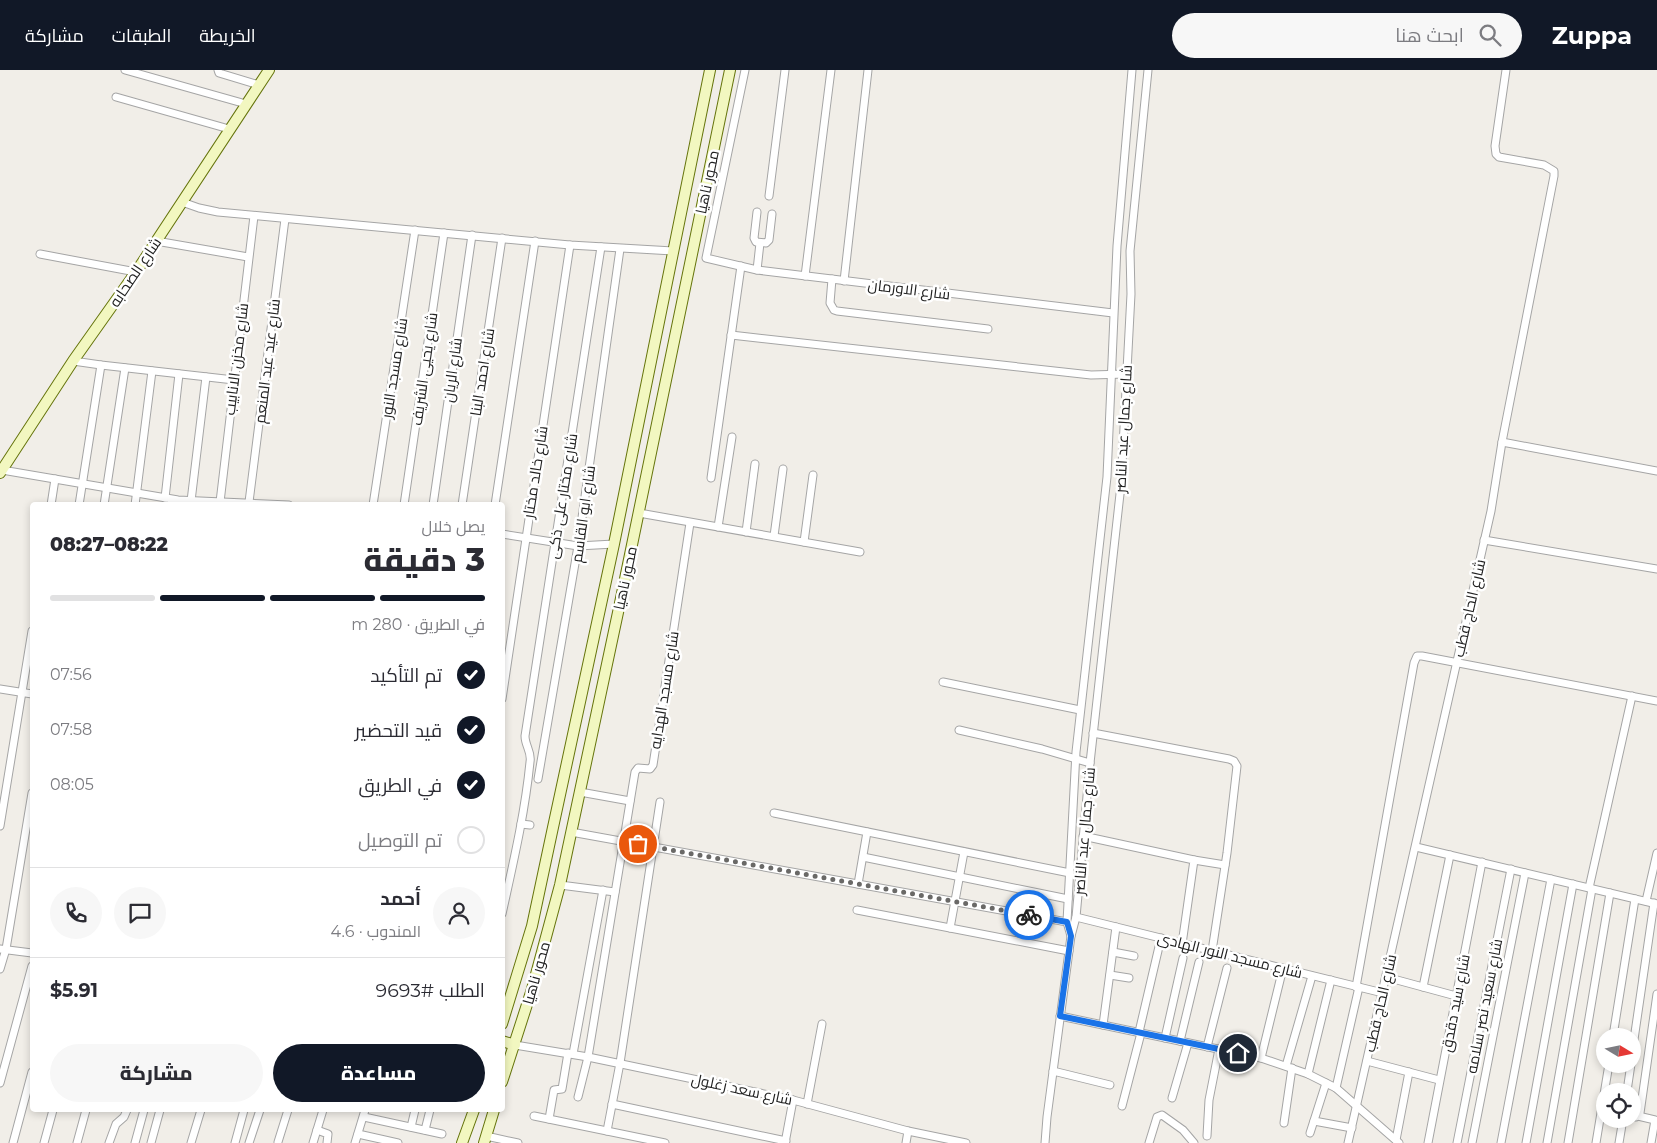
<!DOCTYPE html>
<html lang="ar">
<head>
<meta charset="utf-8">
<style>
  body { margin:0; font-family:Montserrat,Cairo,sans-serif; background:#f7f7f7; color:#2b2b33; direction:rtl; height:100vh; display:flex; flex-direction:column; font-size:19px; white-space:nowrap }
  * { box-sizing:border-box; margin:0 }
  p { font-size:16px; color:#7c7c81 }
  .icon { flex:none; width:28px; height:28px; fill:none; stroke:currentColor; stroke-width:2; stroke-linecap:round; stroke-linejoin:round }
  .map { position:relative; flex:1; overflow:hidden; direction:ltr }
  .drawer { position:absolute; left:30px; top:432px; width:475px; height:610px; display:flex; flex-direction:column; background:#fff; border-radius:5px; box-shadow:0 2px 8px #0003; direction:rtl }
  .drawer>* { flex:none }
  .needle { width:32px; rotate:100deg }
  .fabs { position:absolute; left:1596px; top:958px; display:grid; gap:10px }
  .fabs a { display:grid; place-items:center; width:45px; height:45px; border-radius:50%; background:#fff; box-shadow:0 2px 8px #0003; font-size:25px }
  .pin { position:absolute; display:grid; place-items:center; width:42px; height:42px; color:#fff; margin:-21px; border:2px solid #fff; border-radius:50%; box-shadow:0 1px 5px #0007 }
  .courier { position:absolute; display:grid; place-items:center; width:50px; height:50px; margin:-25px; border:4px solid #1a73e8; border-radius:50%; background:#fff; color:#222; box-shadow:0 1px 6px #0007 }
  .summary em { font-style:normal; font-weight:800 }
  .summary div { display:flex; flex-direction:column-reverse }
  .summary { display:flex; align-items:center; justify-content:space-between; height:85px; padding:0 20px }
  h1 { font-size:32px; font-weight:800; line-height:38px }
  .bar { display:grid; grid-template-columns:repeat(4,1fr); gap:8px 5px; align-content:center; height:60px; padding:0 20px }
  .bar i { height:6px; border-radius:4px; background:#e1e1e2 }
  .bar .selected { background:#111827 }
  .bar p { grid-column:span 4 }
  .line { display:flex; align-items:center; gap:12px; padding:0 20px; border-top:1px solid #e1e1e2 }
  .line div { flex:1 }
  .round { display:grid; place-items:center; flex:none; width:52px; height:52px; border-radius:26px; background:#f7f7f7 }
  ol { padding:0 20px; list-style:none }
  li { display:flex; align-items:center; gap:15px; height:55px }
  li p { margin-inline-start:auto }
  li .icon { padding:5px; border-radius:50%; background:#111827; color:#fff; stroke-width:4 }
  li:last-child { color:#7c7c81 }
  li i { width:28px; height:28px; border:2px solid #e1e1e2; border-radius:50% }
  .action { display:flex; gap:10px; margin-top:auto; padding:10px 20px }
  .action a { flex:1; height:58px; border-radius:30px; background:#111827; color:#fff; font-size:20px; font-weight:800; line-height:58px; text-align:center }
  .action a+a { background:#f7f7f7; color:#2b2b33 }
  header { display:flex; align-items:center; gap:30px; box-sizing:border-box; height:70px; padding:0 25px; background:#111827; color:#fff }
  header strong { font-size:24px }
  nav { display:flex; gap:28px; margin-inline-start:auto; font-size:18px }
  .search { width:350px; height:45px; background:#f7f7f7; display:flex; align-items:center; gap:12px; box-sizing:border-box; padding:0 18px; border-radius:28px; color:#7c7c81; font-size:19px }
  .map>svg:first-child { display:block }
</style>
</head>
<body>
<header>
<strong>Zuppa</strong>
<div class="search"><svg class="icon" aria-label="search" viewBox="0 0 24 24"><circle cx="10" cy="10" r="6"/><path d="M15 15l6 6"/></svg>ابحث هنا</div>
<nav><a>الخريطة</a><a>الطبقات</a><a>مشاركة</a></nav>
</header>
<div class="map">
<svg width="1657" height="1073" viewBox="0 0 1657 1073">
  <rect width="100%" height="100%" fill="#f1eee8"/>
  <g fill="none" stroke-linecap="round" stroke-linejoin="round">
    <!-- street casing -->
    <g stroke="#a5a5a5" stroke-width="9">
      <g id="street">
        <path d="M125 0 246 34"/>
        <path d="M218 0 219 3 259 15"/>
        <path d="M745 0 706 188 757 200 1113 243"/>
        <path d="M116 27 229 59"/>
        <path d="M769 126 785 0"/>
        <path d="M182 132 199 138 218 142 570 175 673 181"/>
        <path d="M757 142 754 168 756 172 766 173 769 170 772 144"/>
        <path d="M156 171 248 187"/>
        <path d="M40 184 136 202"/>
        <path d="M757 200 760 173"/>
        <path d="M805 206 831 0"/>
        <path d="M832 209 830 233 834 240 837 241 988 259"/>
        <path d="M844 211 868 0"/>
        <path d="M731 265 1091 305 1126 304"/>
        <path d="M73 291 101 295 234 310"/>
        <path d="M1502 372 1657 401"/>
        <path d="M2 400 178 430 289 435"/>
        <path d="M711 408 741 196"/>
        <path d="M165 428 179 304"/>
        <path d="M191 431 206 307"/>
        <path d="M220 432 254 146"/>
        <path d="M249 432 285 149"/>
        <path d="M51 435 55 409"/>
        <path d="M79 435 101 295"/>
        <path d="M104 435 125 298"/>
        <path d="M135 435 152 301"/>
        <path d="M373 435 415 160"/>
        <path d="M404 435 444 163"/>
        <path d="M433 435 472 165"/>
        <path d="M462 435 502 168"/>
        <path d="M495 435 535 171"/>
        <path d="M639 443 860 482"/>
        <path d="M718 457 732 367"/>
        <path d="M746 462 755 394"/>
        <path d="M502 464 578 476 614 474"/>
        <path d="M774 466 783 399"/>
        <path d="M1484 470 1657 499"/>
        <path d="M804 472 813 405"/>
        <path d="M943 612 1080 640"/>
        <path d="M0 619 32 624"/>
        <path d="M502 629 570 175"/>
        <path d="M959 660 1042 679 1090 693"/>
        <path d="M1093 663 1229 689 1234 691 1237 696 1227 783 1212 881"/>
        <path d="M538 709 578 476 620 179"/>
        <path d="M580 722 630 731"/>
        <path d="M774 743 1070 803"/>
        <path d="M521 754 530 755"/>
        <path d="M0 756 32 561"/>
        <path d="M571 762 1067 852"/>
        <path d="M1083 766 1194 790 1182 874"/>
        <path d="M1416 777 1657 834"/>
        <path d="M863 787 1068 829"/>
        <path d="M1194 790 1225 795"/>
        <path d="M858 814 867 762"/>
        <path d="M560 815 615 822"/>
        <path d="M1589 818 1632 626"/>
        <path d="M1646 831 1657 783"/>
        <path d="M857 840 1069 881"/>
        <path d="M502 844C513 794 525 743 530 692 532 682 525 676 525 666L601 177"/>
        <path d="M1076 847 1383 923"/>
        <path d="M950 858 964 782"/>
        <path d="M1071 866 1067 852 1076 682 1107 407 1117 176 1132 0"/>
        <path d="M0 879 32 883"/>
        <path d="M1113 882 1134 886"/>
        <path d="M0 899 6 879 32 723"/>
        <path d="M1110 905 1129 908"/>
        <path d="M1386 907 1456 926"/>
        <path d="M1356 917 1414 593 1417 586H1422L1657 631"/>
        <path d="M1423 917 1450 785"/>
        <path d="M1060 946 1261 988 1308 1004 1336 1018 1399 1073"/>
        <path d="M1103 955 1116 857"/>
        <path d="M1139 962 1161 868"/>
        <path d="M1613 966 1635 829"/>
        <path d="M1165 968 1183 888"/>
        <path d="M1180 971 1199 892"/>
        <path d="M515 975 588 987 793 1030 908 1061 966 1073"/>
        <path d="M1207 977 1227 898"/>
        <path d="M1632 983 1654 833"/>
        <path d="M573 984 603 820"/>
        <path d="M1261 988 1283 898"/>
        <path d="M1367 991 1439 1010"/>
        <path d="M1286 996 1312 906"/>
        <path d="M1053 1001 1110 1015"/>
        <path d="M1308 1004 1331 910"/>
        <path d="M0 1013 32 896"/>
        <path d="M1336 1018 1359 917"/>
        <path d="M1627 1021 1631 994"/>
        <path d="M578 1027 588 987 635 702 638 698 650 699 653 695 690 453"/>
        <path d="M1172 1028 1188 973"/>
        <path d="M612 1034 786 1071"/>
        <path d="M807 1034 822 954"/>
        <path d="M1122 1036 1141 963"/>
        <path d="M534 1046 665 1073"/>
        <path d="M1638 1046 1655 1050 1651 1073"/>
        <path d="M364 1047 442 1064"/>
        <path d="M1632 1047H1636L1640 1043 1657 924"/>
        <path d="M549 1049 554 1020 562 1019 568 983"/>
        <path d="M1314 1051 1352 1058"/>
        <path d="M1284 1053 1292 998"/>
        <path d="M411 1057 415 1040"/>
        <path d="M317 1060 328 1064 327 1073"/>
        <path d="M425 1060 430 1040"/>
        <path d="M607 1061 620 993 660 732"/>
        <path d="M1310 1063 1326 1013"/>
        <path d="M358 1064 398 1073"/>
        <path d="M486 1066 518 1073"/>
        <path d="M1207 1066 1209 1030 1219 979"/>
        <path d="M1396 1070 1409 1002"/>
        <path d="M278 1072 288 1040"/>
        <path d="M13 1073 32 1002"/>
        <path d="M44 1073 53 1040"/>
        <path d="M77 1073 86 1040"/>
        <path d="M109 1073 116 1054 124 1047 127 1040"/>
        <path d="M135 1073 144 1040"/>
        <path d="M151 1073 160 1040"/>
        <path d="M191 1073 201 1040"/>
        <path d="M235 1073 244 1040"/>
        <path d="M249 1073 260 1040"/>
        <path d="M313 1073 323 1040"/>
        <path d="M355 1073 365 1040"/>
        <path d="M785 1073 793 1030"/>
        <path d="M906 1073 908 1061"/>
        <path d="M1045 1073 1047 1047 1071 866 1076 847 1090 693 1121 415 1131 224 1130 181 1148 0"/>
        <path d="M1149 1073 1157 1047 1162 1045 1183 1060 1194 1073"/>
        <path d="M1348 1073 1491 441 1502 372 1554 106V101L1544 95 1499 87 1496 84 1495 76 1506 0"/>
        <path d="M1428 1073 1482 792"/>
        <path d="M1457 1073 1511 799"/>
        <path d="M1472 1073 1525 803"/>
        <path d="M1501 1073 1551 809"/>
        <path d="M1526 1073 1573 814"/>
        <path d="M1547 1073 1592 819"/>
        <path d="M1568 1073 1610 823"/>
        <path d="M1596 1073 1609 994"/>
        <path d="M1619 1073 1623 1049"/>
      </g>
    </g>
    <!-- secondary casing -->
    <g stroke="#65740b" stroke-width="12">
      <g id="secondary">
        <path d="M0 403 73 291 136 202 269 0"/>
        <path d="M502 954 532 856 552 762 614 474 710 0"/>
        <path d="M502 971 515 975"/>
        <path d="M502 1012 532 919 560 815 620 533 730 0"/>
        <path d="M462 1073 474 1040"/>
        <path d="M484 1073 494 1040"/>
      </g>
    </g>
    <!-- street -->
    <use href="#street" stroke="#fff" stroke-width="7"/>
    <!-- secondary -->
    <use href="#secondary" stroke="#f2f7c0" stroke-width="10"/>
  </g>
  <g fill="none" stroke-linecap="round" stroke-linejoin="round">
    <!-- done -->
    <path stroke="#6a6967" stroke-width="5" stroke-dasharray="0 9" d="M638 774 1029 845"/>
    <!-- route -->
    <path stroke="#1a73e8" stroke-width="6" d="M1029 845 1067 852 1071 866 1060 946 1238 983"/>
  </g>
  <g text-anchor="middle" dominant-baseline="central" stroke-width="5" stroke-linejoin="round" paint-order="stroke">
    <!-- street labels -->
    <g font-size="15" fill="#212121" stroke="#fff">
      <text transform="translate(707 112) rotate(-78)">محور ناهيا</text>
      <text transform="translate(135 202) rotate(-56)">شارع الصحابه</text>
      <text transform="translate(909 219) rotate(7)">شارع الاورمان</text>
      <text transform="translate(236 289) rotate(-83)">شارع مخزن الانابيب</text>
      <text transform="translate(267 291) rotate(-83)">شارع عيد عبد المنعم</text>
      <text transform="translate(394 298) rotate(-81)">شارع مسجد النور</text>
      <text transform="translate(424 299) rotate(-82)">شارع يحيى الشريف</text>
      <text transform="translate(452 300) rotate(-82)">شارع الريان</text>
      <text transform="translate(482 302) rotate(-81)">شارع احمد البنا</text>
      <text transform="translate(1123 359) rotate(-87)">شارع جمال عبد الناصر</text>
      <text transform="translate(535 402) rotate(-81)">شارع خالد مختار</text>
      <text transform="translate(562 426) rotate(-81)">شارع مختار على ذكى</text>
      <text transform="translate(583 444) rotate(-82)">شارع ابو القاسم</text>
      <text transform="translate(625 508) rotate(-78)">محور ناهيا</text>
      <text transform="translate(1469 538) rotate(-77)">شارع الحاج قطب</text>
      <text transform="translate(664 620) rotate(-81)">شارع مسجد الهدايه</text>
      <text transform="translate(1084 761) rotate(-85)">شارع جمال عبد الناصر</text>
      <text transform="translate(1230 885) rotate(14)">شارع مسجد النور الهادى</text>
      <text transform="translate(536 903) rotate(-74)">محور ناهيا</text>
      <text transform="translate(1380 933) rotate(-77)">شارع الحاج قطب</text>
      <text transform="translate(1455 933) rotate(-79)">شارع سيد دقدق</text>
      <text transform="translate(1484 936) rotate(-79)">شارع سعيد نصر سلامه</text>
      <text transform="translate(742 1019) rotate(12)">شارع سعد زغلول</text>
    </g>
  </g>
</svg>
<div class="fabs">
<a><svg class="needle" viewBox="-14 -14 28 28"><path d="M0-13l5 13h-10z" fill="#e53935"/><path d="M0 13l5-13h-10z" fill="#7c7c81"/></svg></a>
<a><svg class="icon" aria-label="locate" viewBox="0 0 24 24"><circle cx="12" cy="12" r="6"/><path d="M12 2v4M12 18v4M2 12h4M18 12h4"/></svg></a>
</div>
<div class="pin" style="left:638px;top:774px;background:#ea580c"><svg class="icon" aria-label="bag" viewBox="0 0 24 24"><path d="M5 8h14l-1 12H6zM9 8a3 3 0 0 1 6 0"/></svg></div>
<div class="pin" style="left:1238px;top:983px;background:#1f2937"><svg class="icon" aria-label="home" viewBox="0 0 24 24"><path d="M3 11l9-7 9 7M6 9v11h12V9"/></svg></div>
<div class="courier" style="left:1029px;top:845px"><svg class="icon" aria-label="bike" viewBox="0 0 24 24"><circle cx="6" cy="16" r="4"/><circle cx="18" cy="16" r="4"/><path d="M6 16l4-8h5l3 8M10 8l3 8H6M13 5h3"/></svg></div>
<section class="drawer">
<div class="summary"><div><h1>3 دقيقة</h1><p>يصل خلال</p></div><em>08:22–08:27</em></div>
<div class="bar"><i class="selected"></i><i class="selected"></i><i class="selected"></i><i></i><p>في الطريق · 280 m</p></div>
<ol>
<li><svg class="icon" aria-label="check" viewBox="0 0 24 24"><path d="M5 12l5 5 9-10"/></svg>تم التأكيد<p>07:56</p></li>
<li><svg class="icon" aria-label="check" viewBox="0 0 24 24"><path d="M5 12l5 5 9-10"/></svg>قيد التحضير<p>07:58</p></li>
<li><svg class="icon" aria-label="check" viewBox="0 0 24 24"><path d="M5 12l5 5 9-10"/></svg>في الطريق<p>08:05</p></li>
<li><i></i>تم التوصيل</li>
</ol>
<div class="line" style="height:90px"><a class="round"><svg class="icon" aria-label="person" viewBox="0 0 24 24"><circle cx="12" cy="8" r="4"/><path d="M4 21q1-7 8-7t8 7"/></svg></a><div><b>أحمد</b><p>المندوب · 4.6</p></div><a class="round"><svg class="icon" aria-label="chat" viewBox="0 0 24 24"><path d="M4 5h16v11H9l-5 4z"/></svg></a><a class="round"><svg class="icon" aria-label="phone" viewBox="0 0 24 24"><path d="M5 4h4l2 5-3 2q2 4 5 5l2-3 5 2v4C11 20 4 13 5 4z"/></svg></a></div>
<div class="line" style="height:65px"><div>الطلب #9693</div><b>$5.91</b></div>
<div class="action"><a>مساعدة</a><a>مشاركة</a></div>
</section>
</div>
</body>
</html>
